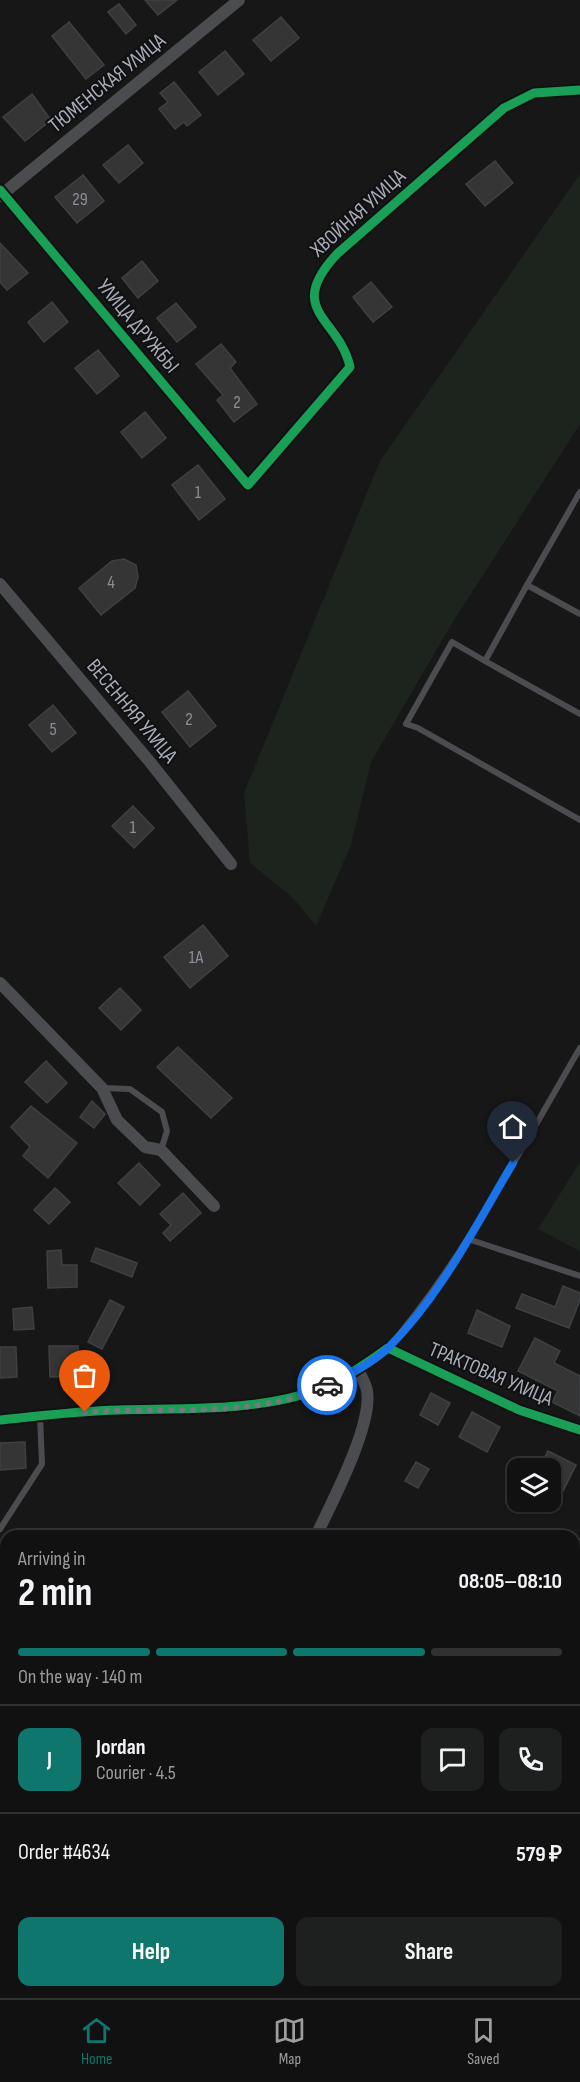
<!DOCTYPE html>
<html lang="en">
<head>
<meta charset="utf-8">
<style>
  body { margin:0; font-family:"Sofia Sans Condensed",sans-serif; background:#1e1f1f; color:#f1f3f6; height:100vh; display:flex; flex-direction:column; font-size:22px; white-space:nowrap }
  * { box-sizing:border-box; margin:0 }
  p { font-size:20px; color:#9c9d9f }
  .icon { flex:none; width:33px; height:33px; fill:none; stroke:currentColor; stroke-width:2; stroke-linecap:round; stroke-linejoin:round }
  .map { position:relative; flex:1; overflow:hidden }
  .sheet { position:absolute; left:0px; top:1530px; width:580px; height:468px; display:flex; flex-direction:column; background:#111; border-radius:18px 18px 0 0; box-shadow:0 2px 4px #0004,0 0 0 2px #303131 }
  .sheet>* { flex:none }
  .controls { position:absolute; left:507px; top:1458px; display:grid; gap:12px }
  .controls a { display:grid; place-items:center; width:54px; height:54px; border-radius:12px; background:#111; box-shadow:0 2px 4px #0004,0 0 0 2px #303131; font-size:30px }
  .pin { position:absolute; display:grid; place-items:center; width:51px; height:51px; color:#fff; margin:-62px -26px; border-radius:50% 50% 50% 0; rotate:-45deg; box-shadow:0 0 6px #0007 }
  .pin .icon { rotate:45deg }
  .courier { position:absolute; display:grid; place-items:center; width:60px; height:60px; margin:-30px; border:4px solid #1a73e8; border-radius:50%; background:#fff; color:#222; box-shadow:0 2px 8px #0007 }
  .head em { font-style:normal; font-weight:700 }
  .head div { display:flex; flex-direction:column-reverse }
  .head { display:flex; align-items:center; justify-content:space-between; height:102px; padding:0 18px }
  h1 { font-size:39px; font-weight:700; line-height:45px }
  .bar { display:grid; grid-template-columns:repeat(4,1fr); gap:9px 6px; align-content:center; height:72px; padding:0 18px }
  .bar i { height:8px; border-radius:4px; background:#303131 }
  .bar .active { background:#0f766e }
  .bar p { grid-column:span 4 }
  .line { display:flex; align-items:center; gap:15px; padding:0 18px; border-top:2px solid #303131 }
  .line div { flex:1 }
  .round { display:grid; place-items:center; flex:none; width:63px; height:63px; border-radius:12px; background:#1e1f1f }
  .cta { display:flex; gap:12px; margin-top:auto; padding:12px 18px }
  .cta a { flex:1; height:69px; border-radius:12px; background:#0f766e; color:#fff; font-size:24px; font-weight:700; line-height:69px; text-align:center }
  .cta a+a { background:#1e1f1f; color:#f1f3f6 }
  .tabs { display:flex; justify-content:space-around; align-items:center; height:84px; border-top:2px solid #303131; background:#111; font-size:16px; color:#9c9d9f }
  .tabs a { display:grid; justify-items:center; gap:3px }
  .tabs .active { color:#0f766e }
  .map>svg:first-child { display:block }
</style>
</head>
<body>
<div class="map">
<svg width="580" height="1998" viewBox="0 0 580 1998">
  <rect width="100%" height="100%" fill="#171717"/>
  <!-- green -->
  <g fill="#1d241e">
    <path d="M580 174V424L451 625 371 762 351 845 316 926 293 898 250 863 244 793 380 461Z"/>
    <path d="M580 1162V1251L538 1229Z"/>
  </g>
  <!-- building -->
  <g fill="#353536" stroke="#3f4043" stroke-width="1.5">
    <path d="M145 0H177L158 15Z"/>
    <path d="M119 4 136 25 126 34 108 12Z"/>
    <path d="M281 17 299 38 271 61 253 40Z"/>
    <path d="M69 22 104 65 86 79 52 36Z"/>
    <path d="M225 51 244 74 218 95 199 72Z"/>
    <path d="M174 82 201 115 187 126 184 122 175 129 159 109 168 102 160 93Z"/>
    <path d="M32 94 51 120 25 141 3 117Z"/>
    <path d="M128 145 143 163 119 183 103 165Z"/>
    <path d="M495 161 513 183 485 206 466 184Z"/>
    <path d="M83 175 104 201 77 223 55 197Z"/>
    <path d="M0 243 28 273 7 290 0 282Z"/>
    <path d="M142 261 158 281 138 298 122 278Z"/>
    <path d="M371 282 392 307 373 322 353 297Z"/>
    <path d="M52 302 68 322 44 342 28 322Z"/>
    <path d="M176 303 196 327 177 342 157 318Z"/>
    <path d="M221 344 236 362 230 368 257 404 234 422 217 400 223 395 196 364Z"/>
    <path d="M98 350 119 376 97 394 75 368Z"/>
    <path d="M145 412 166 438 142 458 121 432Z"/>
    <path d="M198 465 225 499 199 520 172 485Z"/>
    <path d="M124 559 136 565 138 577 135 588 101 615 79 588 112 561Z"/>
    <path d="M188 691 216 726 190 747 162 712Z"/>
    <path d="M53 705 76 733 52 752 29 725Z"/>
    <path d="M133 806 154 828 134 848 112 826Z"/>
    <path d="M203 925 228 956 190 988 164 957Z"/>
    <path d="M120 988 141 1010 121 1030 99 1008Z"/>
    <path d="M178 1047 232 1098 211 1118 157 1067Z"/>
    <path d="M46 1061 67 1083 47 1103 25 1082Z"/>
    <path d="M92 1101 105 1114 94 1128 80 1117Z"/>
    <path d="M31 1106 77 1143 48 1178 23 1156 30 1147 11 1127Z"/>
    <path d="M139 1163 160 1185 140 1205 118 1183Z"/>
    <path d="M55 1188 70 1202 49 1224 34 1210Z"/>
    <path d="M183 1193 201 1213 170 1241 163 1233 171 1225 160 1214Z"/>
    <path d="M96 1248 137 1263 132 1277 91 1261Z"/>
    <path d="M61 1250 62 1265H77V1287L48 1288 47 1251Z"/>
    <path d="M563 1286 580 1293V1300L569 1328 516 1308 522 1294 555 1307Z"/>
    <path d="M110 1300 124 1307 102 1349 88 1342Z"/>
    <path d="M32 1307 34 1329 14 1330 13 1309Z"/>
    <path d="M477 1310 510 1326 502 1347 468 1333Z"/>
    <path d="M535 1338 560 1351 554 1363 580 1376V1416L552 1402 558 1391 518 1371Z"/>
    <path d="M49 1346H78L79 1376 50 1377Z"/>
    <path d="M0 1347H16L17 1377 0 1378Z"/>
    <path d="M431 1393 450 1403 438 1425 420 1415Z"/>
    <path d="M472 1412 500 1427 487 1452 459 1437Z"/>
    <path d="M25 1442 26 1468 0 1470V1443Z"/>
    <path d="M548 1451 576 1465 563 1491 550 1485V1468H539Z"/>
    <path d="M416 1462 429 1469 418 1488 405 1481Z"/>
  </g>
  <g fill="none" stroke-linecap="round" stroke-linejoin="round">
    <!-- lane -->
    <g stroke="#4b4c50" stroke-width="6">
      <path d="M527 585 580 492"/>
      <path d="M580 614 527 585 485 661 452 642 406 724 418 728 580 820"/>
      <path d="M485 661 580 714"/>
      <path d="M102 1088 130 1089 162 1112 167 1131 161 1150"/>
      <path d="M468 1239 580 1276"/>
      <path d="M388 1348C465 1257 520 1151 580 1048"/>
      <path d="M0 1529 42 1464 40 1416"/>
    </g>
    <!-- street -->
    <g stroke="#4b4c50" stroke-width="12">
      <path d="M0 190 248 485 350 367C339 317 284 311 337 254L504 108 534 93 580 90"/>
      <path d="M0 196 239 0"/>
      <path d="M0 584 150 762 231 864"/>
      <path d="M0 983 102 1088 117 1120 145 1147 161 1150 214 1206"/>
      <path d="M0 1420C39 1416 79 1411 118 1410 185 1408 254 1412 318 1390 343 1380 366 1364 388 1348L519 1410 580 1430"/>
      <path d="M316 1536C331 1504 373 1425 367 1391 366 1384 361 1376 358 1370"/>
      <path d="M574 1720 580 1723"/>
      <path d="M144 1992 146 1998"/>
      <path d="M542 1992 552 1998"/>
    </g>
    <!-- cycleway casing -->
    <g stroke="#111113" stroke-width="13">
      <g id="cycleway">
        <path d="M0 190 248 485 350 367C339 317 284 311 337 254L504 108 534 93 580 90"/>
        <path d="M0 1420C39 1416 79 1411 118 1410 185 1408 254 1412 318 1390 343 1380 366 1364 388 1348L519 1410 580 1430"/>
      </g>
    </g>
    <!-- cycleway -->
    <use href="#cycleway" stroke="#1a9f57" stroke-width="9"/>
  </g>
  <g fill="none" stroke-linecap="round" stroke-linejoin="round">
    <!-- done -->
    <path stroke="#757880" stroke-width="6" stroke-dasharray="0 10.8" d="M85 1412C159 1407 261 1419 327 1385"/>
    <!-- route -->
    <path stroke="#1a73e8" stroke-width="8" d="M327 1385C348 1375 372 1364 389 1347 441 1295 476 1225 513 1163"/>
  </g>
  <g text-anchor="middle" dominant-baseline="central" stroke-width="4.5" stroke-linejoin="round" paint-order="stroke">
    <!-- number labels -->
    <g font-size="18" fill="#8b8f98">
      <text x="80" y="199">29</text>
      <text x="237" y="402">2</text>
      <text x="198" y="492">1</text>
      <text x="111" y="582">4</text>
      <text x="189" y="719">2</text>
      <text x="53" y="729">5</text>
      <text x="133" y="827">1</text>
      <text x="196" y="957">1А</text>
    </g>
    <!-- street labels -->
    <g font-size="21" fill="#a8adb8" stroke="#111113">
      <text transform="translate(107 83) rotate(-39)">ТЮМЕНСКАЯ УЛИЦА</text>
      <text transform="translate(358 213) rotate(-42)">ХВОЙНАЯ УЛИЦА</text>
      <text transform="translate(138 326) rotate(50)">УЛИЦА ДРУЖБЫ</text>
      <text transform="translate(132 711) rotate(50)">ВЕСЕННЯЯ УЛИЦА</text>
      <text transform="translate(491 1374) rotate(23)">ТРАКТОВАЯ УЛИЦА</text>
    </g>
  </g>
</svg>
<div class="controls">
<a><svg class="icon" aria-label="layers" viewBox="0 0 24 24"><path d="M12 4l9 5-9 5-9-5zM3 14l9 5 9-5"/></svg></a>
</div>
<div class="pin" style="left:85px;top:1412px;background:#ea580c"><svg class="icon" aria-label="bag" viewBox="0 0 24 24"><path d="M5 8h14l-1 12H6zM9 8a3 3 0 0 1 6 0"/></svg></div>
<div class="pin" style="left:513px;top:1163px;background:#1f2937"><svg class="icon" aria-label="home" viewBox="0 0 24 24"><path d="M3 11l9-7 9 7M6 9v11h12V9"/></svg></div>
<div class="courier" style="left:327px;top:1385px"><svg class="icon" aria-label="car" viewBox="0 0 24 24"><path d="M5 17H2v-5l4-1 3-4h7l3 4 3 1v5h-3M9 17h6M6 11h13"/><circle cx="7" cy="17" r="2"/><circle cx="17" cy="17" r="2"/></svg></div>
<section class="sheet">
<div class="head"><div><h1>2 min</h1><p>Arriving in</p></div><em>08:05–08:10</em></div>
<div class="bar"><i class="active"></i><i class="active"></i><i class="active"></i><i></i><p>On the way · 140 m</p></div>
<div class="line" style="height:108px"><b class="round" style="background:#0f766e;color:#fff">J</b><div><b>Jordan</b><p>Courier · 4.5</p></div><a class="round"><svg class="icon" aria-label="chat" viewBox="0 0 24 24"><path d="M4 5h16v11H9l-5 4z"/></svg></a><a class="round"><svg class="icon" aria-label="phone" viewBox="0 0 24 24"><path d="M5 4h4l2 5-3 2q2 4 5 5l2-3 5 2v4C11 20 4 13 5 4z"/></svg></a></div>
<div class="line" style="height:78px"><div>Order #4634</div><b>579 ₽</b></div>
<div class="cta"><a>Help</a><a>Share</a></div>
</section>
</div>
<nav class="tabs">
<a class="active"><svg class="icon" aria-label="home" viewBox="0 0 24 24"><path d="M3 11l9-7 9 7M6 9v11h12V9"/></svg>Home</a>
<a><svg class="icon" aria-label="map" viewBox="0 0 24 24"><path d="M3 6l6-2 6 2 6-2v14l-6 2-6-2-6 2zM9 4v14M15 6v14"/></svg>Map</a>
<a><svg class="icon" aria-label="saved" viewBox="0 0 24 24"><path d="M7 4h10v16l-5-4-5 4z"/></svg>Saved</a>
</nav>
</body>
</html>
